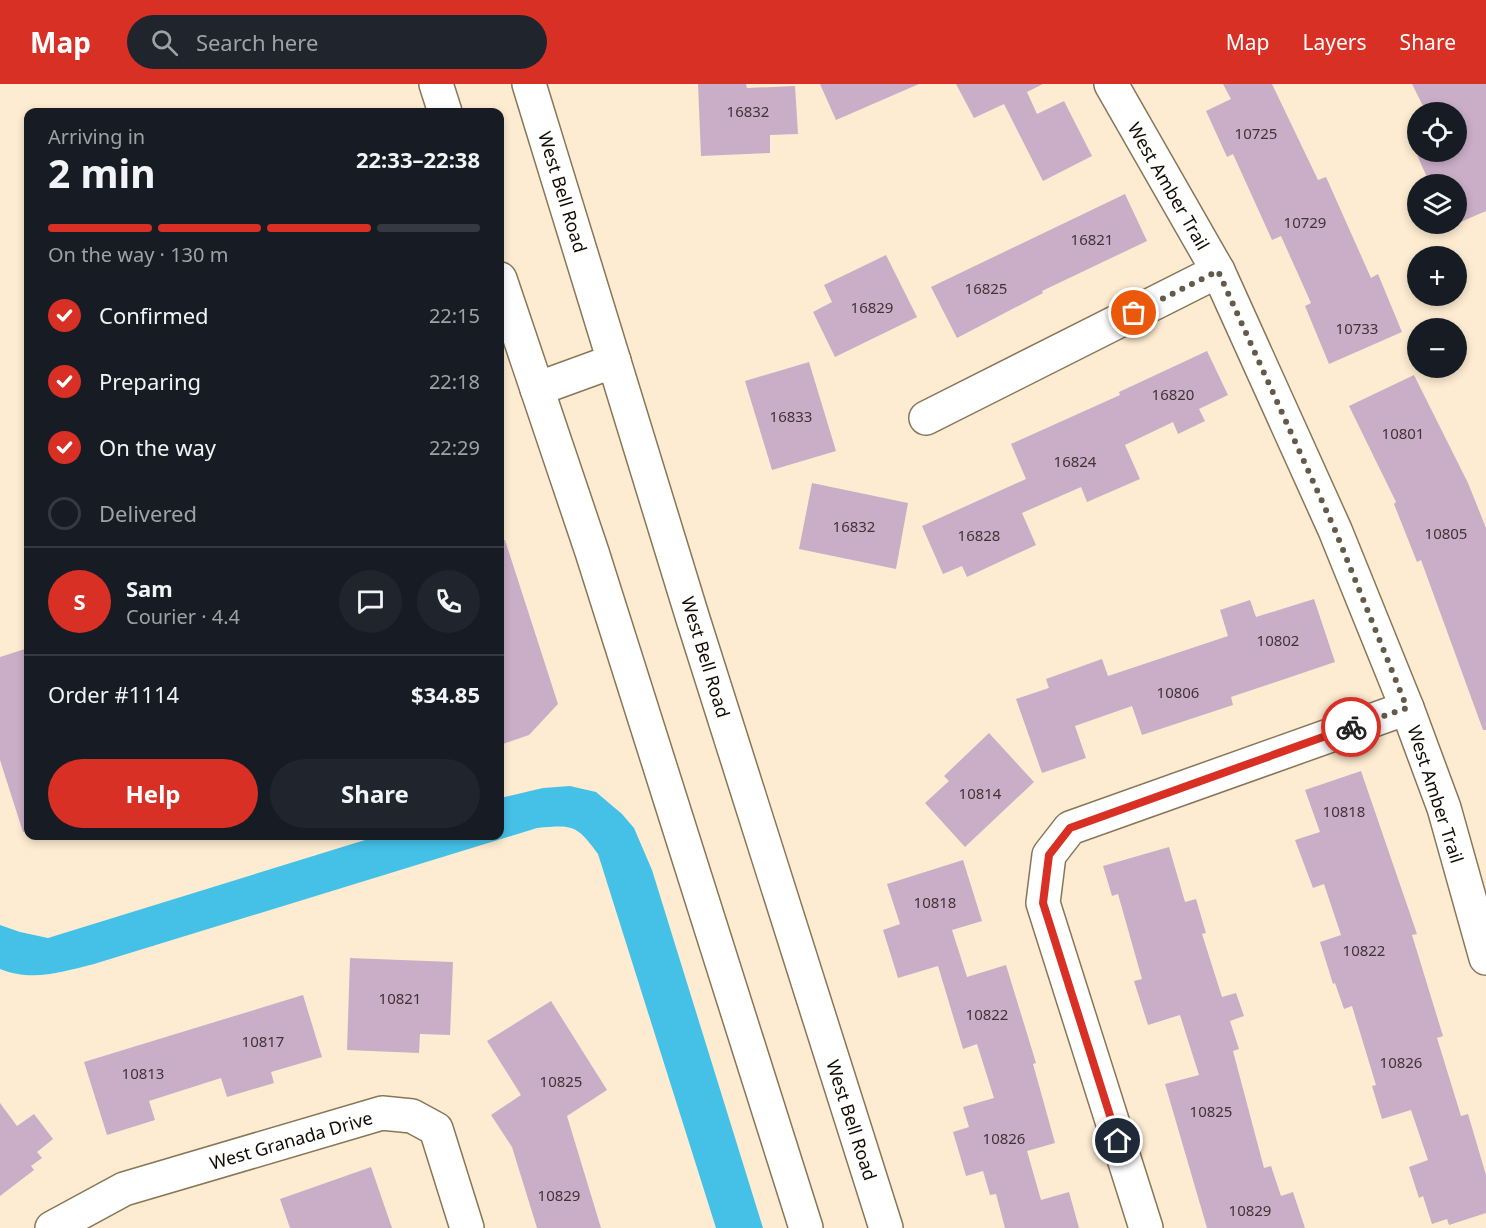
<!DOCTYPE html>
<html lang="en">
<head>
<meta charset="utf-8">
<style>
  body { margin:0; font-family:"Noto Sans",sans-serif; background:#20242c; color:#f1f3f6; height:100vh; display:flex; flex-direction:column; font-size:22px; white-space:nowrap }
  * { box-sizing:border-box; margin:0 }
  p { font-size:20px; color:#9ea1a6 }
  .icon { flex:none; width:33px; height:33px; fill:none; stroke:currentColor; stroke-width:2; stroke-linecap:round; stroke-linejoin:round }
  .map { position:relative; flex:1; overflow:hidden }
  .details { position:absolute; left:24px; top:24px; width:480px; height:732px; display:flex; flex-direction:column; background:#171b24; border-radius:12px; box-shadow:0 3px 9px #0003 }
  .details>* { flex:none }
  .tools { position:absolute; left:1407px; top:18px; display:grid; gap:12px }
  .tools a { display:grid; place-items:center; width:60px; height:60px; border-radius:50%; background:#171b24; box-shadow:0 3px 9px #0003; font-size:30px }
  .pin { position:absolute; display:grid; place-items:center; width:51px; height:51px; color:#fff; margin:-26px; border:3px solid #fff; border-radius:50%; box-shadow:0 2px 6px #0007 }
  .courier { position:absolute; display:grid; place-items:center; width:60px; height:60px; margin:-30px; border:4px solid #d93025; border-radius:50%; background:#fff; color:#222; box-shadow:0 2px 8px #0007 }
  .summary em { font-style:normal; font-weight:700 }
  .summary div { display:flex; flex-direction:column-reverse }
  .summary { display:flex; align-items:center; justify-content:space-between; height:102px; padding:0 24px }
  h1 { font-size:39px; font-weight:700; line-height:45px }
  .bar { display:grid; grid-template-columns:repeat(4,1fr); gap:9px 6px; align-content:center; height:72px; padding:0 24px }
  .bar i { height:8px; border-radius:4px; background:#363941 }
  .bar .current { background:#d93025 }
  .bar p { grid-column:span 4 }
  .line { display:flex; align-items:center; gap:15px; padding:0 24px; border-top:2px solid #363941 }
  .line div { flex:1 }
  .round { display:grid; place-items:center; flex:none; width:63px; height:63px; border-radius:32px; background:#20242c }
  ol { padding:0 24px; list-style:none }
  li { display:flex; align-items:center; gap:18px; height:66px }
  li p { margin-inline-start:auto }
  li .icon { padding:6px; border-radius:50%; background:#d93025; color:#fff; stroke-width:4 }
  li:last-child { color:#9ea1a6 }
  li i { width:33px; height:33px; border:3px solid #363941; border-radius:50% }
  .cta { display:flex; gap:12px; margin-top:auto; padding:12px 24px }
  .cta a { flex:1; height:69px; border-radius:36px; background:#d93025; color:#fff; font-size:24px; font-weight:700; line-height:69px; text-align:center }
  .cta a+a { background:#20242c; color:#f1f3f6 }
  header { display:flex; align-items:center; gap:36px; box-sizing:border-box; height:84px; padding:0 30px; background:#d93025; color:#fff }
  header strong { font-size:28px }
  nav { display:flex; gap:33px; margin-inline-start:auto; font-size:21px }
  .search { width:420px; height:54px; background:#20242c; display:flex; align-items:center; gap:15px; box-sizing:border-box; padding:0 21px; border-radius:33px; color:#9ea1a6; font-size:22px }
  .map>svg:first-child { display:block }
</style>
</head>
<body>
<header>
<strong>Map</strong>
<div class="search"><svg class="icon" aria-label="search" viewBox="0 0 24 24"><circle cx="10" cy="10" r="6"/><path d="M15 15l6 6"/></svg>Search here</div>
<nav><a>Map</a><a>Layers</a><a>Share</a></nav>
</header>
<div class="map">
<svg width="1486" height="1144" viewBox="0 0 1486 1144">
  <rect width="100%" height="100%" fill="#fdecd1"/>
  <!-- water -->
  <path fill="#45c0e7" d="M570 702 596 708 622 730 634 744 652 786 763 1144H716L598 770C576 740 573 741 537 744L94 880C62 888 32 898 0 885V841L20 848 48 854 378 752H500V714L543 704Z"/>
  <!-- building -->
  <g fill="#caaec8">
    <path d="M698 0H746L747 4 795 2 798 50 770 51V69L701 72Z"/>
    <path d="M820 0H919L836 36Z"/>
    <path d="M956 0H1043L1027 8 1037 30 1064 17 1092 72 1043 97 1004 20 974 34Z"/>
    <path d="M1223 0H1272L1318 96 1326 93 1371 194 1378 190 1402 248 1329 280 1305 222 1311 219 1281 152 1272 156 1233 70 1227 73 1206 27 1231 15Z"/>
    <path d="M1412 0H1486V127L1449 143 1447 140H1456V100H1430L1410 55 1418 51V68H1456V28H1426Z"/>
    <path d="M1125 110 1147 157 1042 207 1043 209 957 254 931 203Z"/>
    <path d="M886 171 917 233 835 273 813 228 832 218 824 201Z"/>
    <path d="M1207 267 1228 311 1199 325 1205 337 1178 350 1173 338 1125 361 1140 395 1087 418 1081 403 1022 429 1036 461 967 493 962 482 943 490 922 442 1026 395 1011 360 1120 311 1119 308Z"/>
    <path d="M809 278 836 367 772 386 745 297Z"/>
    <path d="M1414 291 1468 399 1486 444V646H1483L1421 476 1417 478 1394 420 1396 418 1349 322Z"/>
    <path d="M812 399 908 419 896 485 799 465Z"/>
    <path d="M500 456H505L558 620 529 651 500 661Z"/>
    <path d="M1314 515 1335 578 1231 613 1233 621 1142 651 1132 622 1075 642 1086 674 1042 689 1016 615 1049 604 1046 595 1102 575 1108 592 1228 552 1220 526 1250 516 1256 533Z"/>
    <path d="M28 564V747L23 748 0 676V573Z"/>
    <path d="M989 649 1034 698 965 763 925 719 949 697 944 692Z"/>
    <path d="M1361 687 1417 850 1412 851 1443 952 1437 954 1461 1032 1468 1030 1486 1091V1129L1449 1141 1447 1135 1432 1140 1423 1112 1419 1114 1409 1083 1428 1076 1411 1026 1382 1035 1372 1002 1376 1001 1352 922 1344 925 1335 899 1333 900 1320 858 1341 851 1324 800 1313 804 1295 756 1320 748 1305 706Z"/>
    <path d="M1169 763 1185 818 1196 815 1206 849 1202 850 1222 913 1236 909 1244 932 1230 937 1239 965 1233 967 1264 1084 1271 1082 1281 1112 1293 1108 1305 1144H1207L1165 1000 1199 991 1180 931 1148 941 1134 897 1142 895 1118 810 1112 812 1103 782Z"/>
    <path d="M963 776 982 837 952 846 967 893 1006 881 1036 979 1033 980 1055 1059 1027 1067 1041 1116 1069 1108 1079 1144H1005L996 1110 990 1111 983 1087 966 1092 953 1048 969 1043 963 1023 994 1014 977 960 963 965 938 882 898 894 883 846 900 840 887 800Z"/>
    <path d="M350 874 453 878 450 951 420 950 419 969 347 966Z"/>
    <path d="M303 911 322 973 271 988 274 999 227 1013 221 994 149 1017 155 1036 107 1051 84 978Z"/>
    <path d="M551 917 607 1006 567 1032 601 1144H537L512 1063 491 1031 521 1011 487 957Z"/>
    <path d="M0 1019 17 1042 34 1030 53 1055 37 1068 42 1074 31 1082 34 1086 0 1112Z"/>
    <path d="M371 1083 392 1144H290L280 1115Z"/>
  </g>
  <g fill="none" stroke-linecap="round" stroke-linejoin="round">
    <!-- minor casing -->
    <g stroke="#897658" stroke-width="36">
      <g id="minor">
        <path d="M1111 0 1218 187 1335 446 1407 624 1444 724 1486 874"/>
        <path d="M926 334 1218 187"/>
        <path d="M52 1144 124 1105 382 1029 412 1032 436 1045 467 1144"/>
        <path d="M1146 1144 1043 819 1049 771 1070 744 1407 624"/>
      </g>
    </g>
    <!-- primary casing -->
    <g stroke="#897658" stroke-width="36">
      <g id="primary">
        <path d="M436 0 445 28"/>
        <path d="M529 0 693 535 886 1144"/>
        <path d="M500 195 592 468 806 1144"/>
        <path d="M537 305 614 277"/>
      </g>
    </g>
    <!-- minor -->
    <use href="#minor" stroke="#fff" stroke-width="33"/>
    <!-- primary -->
    <use href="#primary" stroke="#fff" stroke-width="33"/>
  </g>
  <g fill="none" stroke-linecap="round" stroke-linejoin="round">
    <!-- done -->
    <path stroke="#645a4a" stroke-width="6" stroke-dasharray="0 10.8" d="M1134 229 1218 187 1335 446 1407 624 1351 643"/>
    <!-- route -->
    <path stroke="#d93025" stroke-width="8" d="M1118 1057 1043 819 1049 771 1070 744 1351 643"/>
  </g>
  <g text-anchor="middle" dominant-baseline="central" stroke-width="4.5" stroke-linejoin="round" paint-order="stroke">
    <!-- number labels -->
    <g font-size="15" fill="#403434">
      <text x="748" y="27">16832</text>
      <text x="1256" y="49">10725</text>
      <text x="1305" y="138">10729</text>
      <text x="1092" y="155">16821</text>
      <text x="986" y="204">16825</text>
      <text x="872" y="223">16829</text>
      <text x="1357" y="244">10733</text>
      <text x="1173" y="310">16820</text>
      <text x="791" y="332">16833</text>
      <text x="1403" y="349">10801</text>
      <text x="1075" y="377">16824</text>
      <text x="854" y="442">16832</text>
      <text x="1446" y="449">10805</text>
      <text x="979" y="451">16828</text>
      <text x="1278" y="556">10802</text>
      <text x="1178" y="608">10806</text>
      <text x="980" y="709">10814</text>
      <text x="1344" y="727">10818</text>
      <text x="935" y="818">10818</text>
      <text x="1364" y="866">10822</text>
      <text x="400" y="914">10821</text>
      <text x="987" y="930">10822</text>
      <text x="263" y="957">10817</text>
      <text x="1401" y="978">10826</text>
      <text x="143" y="989">10813</text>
      <text x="561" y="997">10825</text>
      <text x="1211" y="1027">10825</text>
      <text x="1004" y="1054">10826</text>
      <text x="559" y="1111">10829</text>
      <text x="1250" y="1126">10829</text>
    </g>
    <!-- street labels -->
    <g font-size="18" fill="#120b02" stroke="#fff">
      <text transform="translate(1169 102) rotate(60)">West Amber Trail</text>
      <text transform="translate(563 108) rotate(73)">West Bell Road</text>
      <text transform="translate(706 573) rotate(73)">West Bell Road</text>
      <text transform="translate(1436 710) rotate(72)">West Amber Trail</text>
      <text transform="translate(852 1036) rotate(72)">West Bell Road</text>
      <text transform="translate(291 1056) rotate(-16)">West Granada Drive</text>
    </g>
  </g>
</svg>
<div class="tools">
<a><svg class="icon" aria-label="locate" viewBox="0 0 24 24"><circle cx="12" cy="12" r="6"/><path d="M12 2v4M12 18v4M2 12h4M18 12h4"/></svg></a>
<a><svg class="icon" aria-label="layers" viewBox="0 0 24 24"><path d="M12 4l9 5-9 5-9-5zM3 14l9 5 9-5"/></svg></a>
<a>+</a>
<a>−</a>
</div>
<div class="pin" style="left:1134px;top:229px;background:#ea580c"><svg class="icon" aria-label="bag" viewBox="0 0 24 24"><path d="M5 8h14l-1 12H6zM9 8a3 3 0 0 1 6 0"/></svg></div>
<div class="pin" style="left:1118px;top:1057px;background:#1f2937"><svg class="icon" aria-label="home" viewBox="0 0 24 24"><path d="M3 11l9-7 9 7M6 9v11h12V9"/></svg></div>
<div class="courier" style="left:1351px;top:643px"><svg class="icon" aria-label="bike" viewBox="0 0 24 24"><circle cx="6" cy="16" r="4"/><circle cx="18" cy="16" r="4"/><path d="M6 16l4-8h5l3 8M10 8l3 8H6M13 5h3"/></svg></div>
<section class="details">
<div class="summary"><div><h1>2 min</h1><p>Arriving in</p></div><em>22:33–22:38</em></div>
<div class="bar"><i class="current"></i><i class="current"></i><i class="current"></i><i></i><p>On the way · 130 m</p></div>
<ol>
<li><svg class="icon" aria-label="check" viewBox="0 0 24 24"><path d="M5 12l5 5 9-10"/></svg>Confirmed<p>22:15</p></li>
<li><svg class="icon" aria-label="check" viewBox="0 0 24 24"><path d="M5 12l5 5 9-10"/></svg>Preparing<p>22:18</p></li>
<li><svg class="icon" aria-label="check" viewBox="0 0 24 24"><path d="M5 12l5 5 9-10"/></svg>On the way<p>22:29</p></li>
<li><i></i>Delivered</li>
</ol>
<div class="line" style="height:108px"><b class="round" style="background:#d93025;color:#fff">S</b><div><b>Sam</b><p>Courier · 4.4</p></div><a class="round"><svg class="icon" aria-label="chat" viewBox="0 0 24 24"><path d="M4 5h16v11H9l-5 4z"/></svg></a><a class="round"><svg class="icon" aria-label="phone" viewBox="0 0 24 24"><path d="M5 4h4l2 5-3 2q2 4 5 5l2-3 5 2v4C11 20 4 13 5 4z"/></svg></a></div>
<div class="line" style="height:78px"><div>Order #1114</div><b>$34.85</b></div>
<div class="cta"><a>Help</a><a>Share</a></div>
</section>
</div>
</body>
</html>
